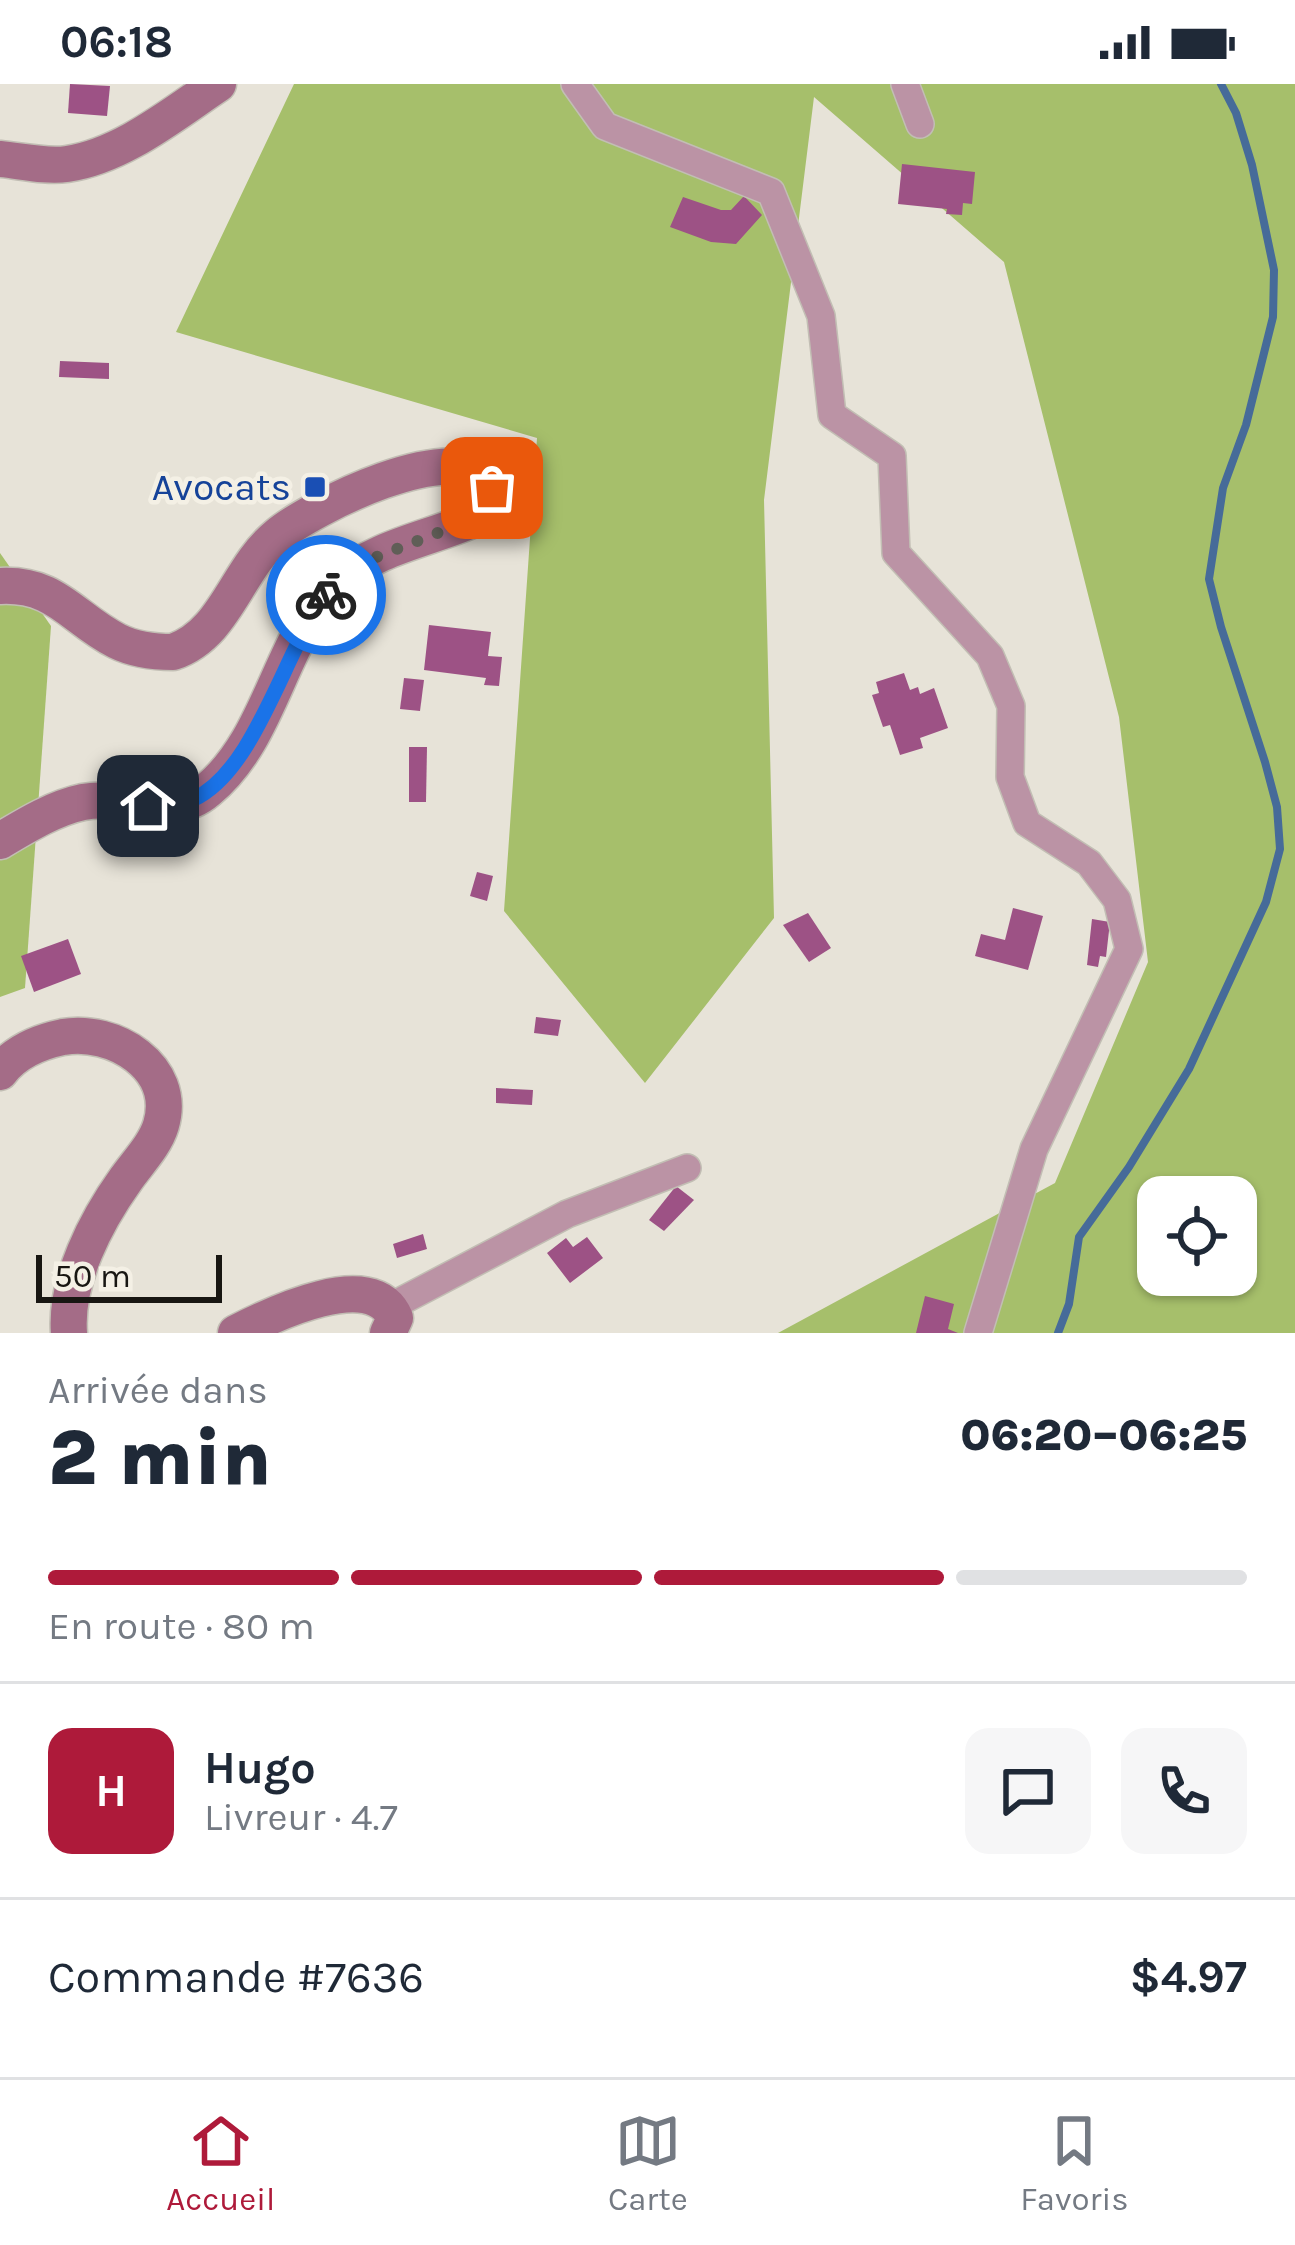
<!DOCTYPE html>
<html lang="fr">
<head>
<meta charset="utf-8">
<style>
  body { margin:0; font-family:Karla,sans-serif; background:#f6f6f7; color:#1f2937; height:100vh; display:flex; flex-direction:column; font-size:45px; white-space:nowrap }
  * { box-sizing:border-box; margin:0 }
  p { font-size:39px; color:#747a83 }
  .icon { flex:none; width:66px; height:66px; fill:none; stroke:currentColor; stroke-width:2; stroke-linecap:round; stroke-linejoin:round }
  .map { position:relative; height:1249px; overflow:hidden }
  .side { display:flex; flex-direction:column; background:#fff; flex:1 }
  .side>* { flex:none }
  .tools { position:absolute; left:1137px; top:1092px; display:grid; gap:24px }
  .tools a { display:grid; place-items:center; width:120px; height:120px; border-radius:24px; background:#fff; box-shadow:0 3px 9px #0004; font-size:60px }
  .scale { position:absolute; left:36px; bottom:30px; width:186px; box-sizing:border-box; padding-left:12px; border:6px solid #181612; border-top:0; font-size:33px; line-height:42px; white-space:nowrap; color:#181612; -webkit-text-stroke:9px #f4f0e5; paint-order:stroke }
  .pin { position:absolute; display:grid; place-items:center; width:102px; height:102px; color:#fff; margin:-51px; border-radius:24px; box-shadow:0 6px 18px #0006 }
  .courier { position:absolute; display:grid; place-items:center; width:120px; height:120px; margin:-60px; border:9px solid #1a73e8; border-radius:50%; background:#fff; color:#222; box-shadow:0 3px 15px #0007 }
  .head em { font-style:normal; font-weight:800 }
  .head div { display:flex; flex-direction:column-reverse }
  .head { display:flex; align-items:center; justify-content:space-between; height:204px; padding:0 48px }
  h1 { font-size:78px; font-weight:800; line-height:90px }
  .bar { display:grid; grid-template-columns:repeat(4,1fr); gap:18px 12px; align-content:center; height:144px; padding:0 48px }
  .bar i { height:15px; border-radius:9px; background:#e0e1e3 }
  .bar .on { background:#ae1a3a }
  .bar p { grid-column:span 4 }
  .line { display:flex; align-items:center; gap:30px; padding:0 48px; border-top:3px solid #e0e1e3 }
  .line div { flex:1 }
  .round { display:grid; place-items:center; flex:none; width:126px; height:126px; border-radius:24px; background:#f6f6f7 }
  .status { display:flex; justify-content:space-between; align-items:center; height:84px; padding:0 60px; background:#fff; direction:ltr }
  .status svg { height:33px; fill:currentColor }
  .tabs { display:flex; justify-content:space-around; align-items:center; height:168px; border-top:3px solid #e0e1e3; background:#fff; font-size:33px; color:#747a83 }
  .tabs a { display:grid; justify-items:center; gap:6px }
  .tabs .on { color:#ae1a3a }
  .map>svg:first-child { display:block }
</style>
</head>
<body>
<div class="status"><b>06:18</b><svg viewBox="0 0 49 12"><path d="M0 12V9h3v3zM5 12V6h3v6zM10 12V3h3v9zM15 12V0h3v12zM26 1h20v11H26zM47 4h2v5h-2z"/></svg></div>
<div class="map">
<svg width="1295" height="1249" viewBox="0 0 1295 1249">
  <rect width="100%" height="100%" fill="#e7e3d8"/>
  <!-- green -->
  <g fill="#a6bf6b" fill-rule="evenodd">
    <path d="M294 0H1295V1249H778L1055 1099 1148 878 1119 633 1004 178 814 13 764 416 774 834 645 999 504 827 537 354 176 248ZM1158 1113H1236V1191H1158Z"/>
    <path d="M0 469 51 542 25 904 0 913Z"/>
  </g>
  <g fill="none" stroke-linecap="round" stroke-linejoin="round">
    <!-- stream -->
    <path stroke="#466b99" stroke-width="8" d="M1058 1249 1069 1220 1079 1153 1129 1083 1189 985 1266 818 1280 765 1277 723 1265 678 1221 543 1209 495 1223 404 1246 341 1273 233 1274 186 1252 81 1236 29 1221 0"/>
  </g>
  <!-- building -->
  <g fill="#9d5285">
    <path d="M70 0 110 2 107 32 68 29Z"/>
    <path d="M902 80 975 88 972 120 963 119 962 131 946 130 947 125 898 120Z"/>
    <path d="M744 112 762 131 736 160 711 158 670 143 683 113 721 126H731Z"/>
    <path d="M60 277 109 279V295L59 293Z"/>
    <path d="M429 541 491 548 488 572 502 573 499 602 484 601 486 594 424 586Z"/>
    <path d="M904 589 910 606 918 603 920 610 934 604 948 644 920 654 923 664 900 671 890 641 883 643 872 611 879 609 876 598Z"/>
    <path d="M404 594 424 596 420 627 400 625Z"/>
    <path d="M409 663H427L426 718H409Z"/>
    <path d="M477 788 493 792 487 817 470 812Z"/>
    <path d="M1013 824 1043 832 1028 886 975 872 981 850 1005 856Z"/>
    <path d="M808 829 831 864 809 878 783 841Z"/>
    <path d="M1092 835 1110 838 1106 873 1100 872 1098 883 1087 881Z"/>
    <path d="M68 855 81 890 34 908 21 872Z"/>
    <path d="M536 933 561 936 558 952 534 949Z"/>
    <path d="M496 1004 533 1006 532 1021 496 1019Z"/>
    <path d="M676 1102 694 1116 664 1147 649 1136Z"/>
    <path d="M423 1150 427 1165 397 1174 393 1160Z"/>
    <path d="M587 1153 603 1174 570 1199 547 1169 566 1154 573 1163Z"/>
    <path d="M925 1212 954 1220 948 1245 958 1249H916Z"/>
  </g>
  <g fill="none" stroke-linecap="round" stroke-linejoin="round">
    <!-- minor casing -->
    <g stroke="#c2beb4" stroke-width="30">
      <g id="minor">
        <path d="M575 0 605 42 771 108 821 232 832 331 892 372 896 469 990 572 1011 622 1010 693 1027 739 1089 779 1117 816 1129 865 1034 1065 978 1249"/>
        <path d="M905 0 920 40"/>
        <path d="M390 1223 567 1130 687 1084"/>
      </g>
    </g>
    <!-- secondary casing -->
    <g stroke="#c2beb4" stroke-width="39">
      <g id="secondary">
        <path d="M0 75C21 77 46 83 67 80 122 72 173 30 218 0"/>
        <path d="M0 502C56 499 72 534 117 557 133 565 155 568 173 568 226 550 236 486 277 452 310 424 456 350 489 399 497 412 490 422 481 432 435 454 378 461 339 496 279 553 273 652 208 706 171 738 126 710 83 718 54 724 25 742 0 757"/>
        <path d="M0 988C15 968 39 958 63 953 113 944 178 983 161 1041 155 1061 138 1078 126 1095 96 1137 65 1196 69 1249"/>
        <path d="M236 1249C271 1231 373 1181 395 1234L388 1249"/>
      </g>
    </g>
    <!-- minor -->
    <use href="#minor" stroke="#bb93a5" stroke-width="27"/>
    <!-- secondary -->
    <use href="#secondary" stroke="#a46c87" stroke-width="36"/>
  </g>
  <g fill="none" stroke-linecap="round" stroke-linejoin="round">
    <!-- done -->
    <path stroke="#605e57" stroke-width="12" stroke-dasharray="0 21.6" d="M326 511 361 479 481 432 493 414 492 404"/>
    <!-- route -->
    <path stroke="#1a73e8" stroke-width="15" d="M148 722C164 722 179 723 194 715 256 686 285 565 326 511"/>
  </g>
  <!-- markers -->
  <rect fill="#1a4fb4" stroke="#f4f0e5" stroke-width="4.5" x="303" y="391" width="24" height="24" rx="6"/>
  <g text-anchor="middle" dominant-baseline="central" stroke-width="9" stroke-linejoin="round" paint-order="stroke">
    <!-- transit labels -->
    <g font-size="39" fill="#164399" stroke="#f4f0e5" text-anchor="end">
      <text x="291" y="403">Avocats</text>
    </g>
  </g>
</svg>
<div class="tools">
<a><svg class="icon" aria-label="locate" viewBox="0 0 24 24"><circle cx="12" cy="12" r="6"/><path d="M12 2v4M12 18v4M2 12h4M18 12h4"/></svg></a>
</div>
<div class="scale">50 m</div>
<div class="pin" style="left:492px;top:404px;background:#ea580c"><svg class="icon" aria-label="bag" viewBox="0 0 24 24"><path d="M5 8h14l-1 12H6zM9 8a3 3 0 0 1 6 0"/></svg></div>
<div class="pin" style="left:148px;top:722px;background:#1f2937"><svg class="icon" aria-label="home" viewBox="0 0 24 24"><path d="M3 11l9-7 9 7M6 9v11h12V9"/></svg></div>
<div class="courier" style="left:326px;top:511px"><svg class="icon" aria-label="bike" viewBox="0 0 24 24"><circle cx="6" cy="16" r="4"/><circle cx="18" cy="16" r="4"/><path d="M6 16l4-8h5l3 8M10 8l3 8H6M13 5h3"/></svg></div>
</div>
<section class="side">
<div class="head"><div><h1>2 min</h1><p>Arrivée dans</p></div><em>06:20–06:25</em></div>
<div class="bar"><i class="on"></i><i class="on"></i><i class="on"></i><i></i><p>En route · 80 m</p></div>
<div class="line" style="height:216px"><b class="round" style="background:#ae1a3a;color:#fff">H</b><div><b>Hugo</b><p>Livreur · 4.7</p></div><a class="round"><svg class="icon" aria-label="chat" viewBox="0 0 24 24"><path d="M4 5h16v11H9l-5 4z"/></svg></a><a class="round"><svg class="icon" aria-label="phone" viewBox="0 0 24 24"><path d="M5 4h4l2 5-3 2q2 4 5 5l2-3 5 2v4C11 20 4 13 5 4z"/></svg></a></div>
<div class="line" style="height:156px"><div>Commande #7636</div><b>$4.97</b></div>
</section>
<nav class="tabs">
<a class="on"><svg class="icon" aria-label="home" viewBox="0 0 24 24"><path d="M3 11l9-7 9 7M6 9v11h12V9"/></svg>Accueil</a>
<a><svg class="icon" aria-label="map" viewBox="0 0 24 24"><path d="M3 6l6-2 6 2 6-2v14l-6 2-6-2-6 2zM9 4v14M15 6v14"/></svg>Carte</a>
<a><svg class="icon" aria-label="saved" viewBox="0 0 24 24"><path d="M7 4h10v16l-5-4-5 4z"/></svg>Favoris</a>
</nav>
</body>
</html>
